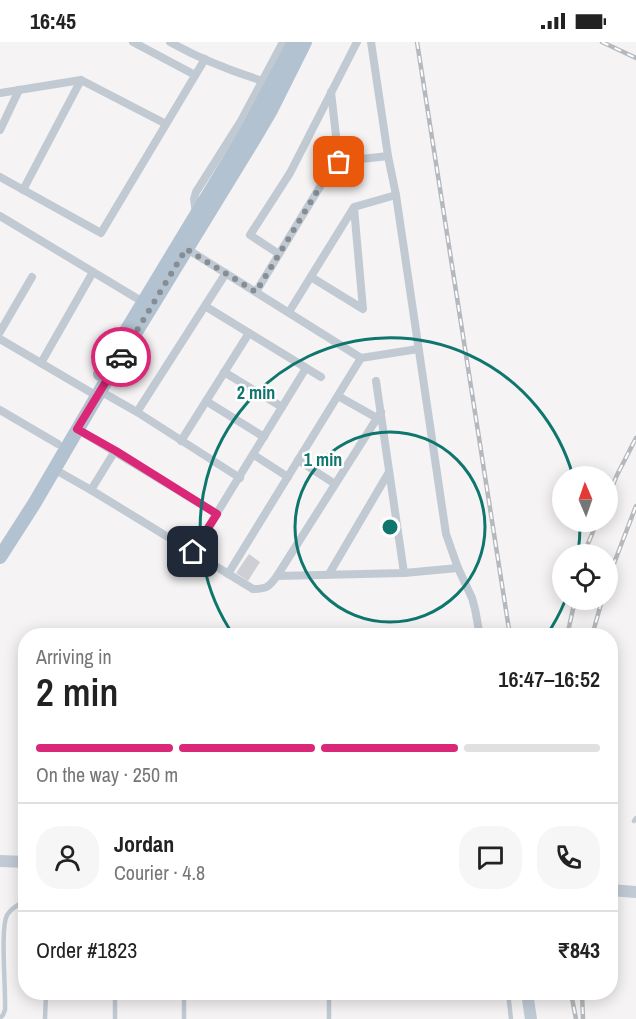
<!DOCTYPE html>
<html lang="en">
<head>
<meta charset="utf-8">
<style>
  body { margin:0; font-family:"Archivo Narrow",sans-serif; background:#f6f6f6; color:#222; height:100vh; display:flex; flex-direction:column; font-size:22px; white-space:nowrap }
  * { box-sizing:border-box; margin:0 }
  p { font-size:20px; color:#767676 }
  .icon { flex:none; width:33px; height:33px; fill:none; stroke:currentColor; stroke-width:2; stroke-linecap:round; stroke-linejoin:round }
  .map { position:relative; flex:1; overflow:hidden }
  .details { position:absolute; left:18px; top:586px; width:600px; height:372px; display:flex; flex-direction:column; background:#fff; border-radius:24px; box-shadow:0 3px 15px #0003 }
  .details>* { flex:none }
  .needle { width:39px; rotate:358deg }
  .fabs { position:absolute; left:552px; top:424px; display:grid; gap:12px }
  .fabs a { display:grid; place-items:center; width:66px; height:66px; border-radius:50%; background:#fff; box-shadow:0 3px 15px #0003; font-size:30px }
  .pin { position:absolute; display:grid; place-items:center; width:51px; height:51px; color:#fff; margin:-26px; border-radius:12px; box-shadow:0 3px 9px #0006 }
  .courier { position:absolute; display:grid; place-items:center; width:60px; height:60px; margin:-30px; border:4px solid #db2777; border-radius:50%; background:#fff; color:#222; box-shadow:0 2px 8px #0007 }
  .head em { font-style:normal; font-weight:600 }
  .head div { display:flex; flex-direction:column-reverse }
  .head { display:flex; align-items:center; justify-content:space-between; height:102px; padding:0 18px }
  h1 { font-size:39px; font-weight:600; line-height:45px }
  .bar { display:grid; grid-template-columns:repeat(4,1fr); gap:9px 6px; align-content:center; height:72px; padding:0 18px }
  .bar i { height:8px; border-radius:4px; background:#e0e0e0 }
  .bar .active { background:#db2777 }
  .bar p { grid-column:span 4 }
  .line { display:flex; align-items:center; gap:15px; padding:0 18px; border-top:2px solid #e0e0e0 }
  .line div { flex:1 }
  .round { display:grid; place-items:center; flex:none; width:63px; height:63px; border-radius:24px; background:#f6f6f6 }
  .status { display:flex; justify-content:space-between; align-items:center; height:42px; padding:0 30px; background:#fff; direction:ltr }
  .status svg { height:16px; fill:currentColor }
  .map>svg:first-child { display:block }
</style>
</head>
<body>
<div class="status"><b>16:45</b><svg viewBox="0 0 49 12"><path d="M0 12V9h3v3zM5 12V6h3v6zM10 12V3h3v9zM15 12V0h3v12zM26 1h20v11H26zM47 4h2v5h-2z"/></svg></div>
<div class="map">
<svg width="636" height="977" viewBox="0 0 636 977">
  <rect width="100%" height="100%" fill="#f5f3f3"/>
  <!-- building -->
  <path fill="#cdcfd5" d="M249 512 260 520 248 539 236 531Z"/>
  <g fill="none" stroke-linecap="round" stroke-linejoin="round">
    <!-- lane -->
    <g stroke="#c1cad2" stroke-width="4.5">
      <path d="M464 594 480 590"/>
      <path d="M634 779 636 776"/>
      <path d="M184 951V977"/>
      <path d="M329 951V977"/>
      <path d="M508 951 511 977"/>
      <path d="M0 976 3 973 5 968C6 947 0 887 7 873 11 866 19 862 26 858"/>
      <path d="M45 977 46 951"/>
      <path d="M115 977V951"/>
    </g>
    <!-- street -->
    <g stroke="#c1cad2" stroke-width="8">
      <path d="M133 0 195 33"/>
      <path d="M170 0C200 17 231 29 263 39"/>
      <path d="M371 0 388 114 396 153 446 492 458 526 472 556 475 567 480 594"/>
      <path d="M331 50 339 120"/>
      <path d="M0 51 81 38 166 82"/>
      <path d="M0 88 19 48"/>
      <path d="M0 135 101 191 205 17"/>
      <path d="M23 148 81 38"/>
      <path d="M196 172 194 157 196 150 241 79 283 0"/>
      <path d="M0 174 143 260"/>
      <path d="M187 207 361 316"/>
      <path d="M279 212 250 193 290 131 357 0"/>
      <path d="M311 235 363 267 354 166"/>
      <path d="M256 250 335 120 388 114"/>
      <path d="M205 264 321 335"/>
      <path d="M289 270 354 165 396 153"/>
      <path d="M0 290 32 235"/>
      <path d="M0 297 97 354"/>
      <path d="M41 321 93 230"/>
      <path d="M224 330 282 365"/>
      <path d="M376 339 404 531"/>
      <path d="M100 349 137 370 240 436"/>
      <path d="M338 354 377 376"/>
      <path d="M206 359 264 395"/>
      <path d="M0 368 58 402"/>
      <path d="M137 370 226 231"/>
      <path d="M77 387 217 472"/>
      <path d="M181 399 249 291"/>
      <path d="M254 413 288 435"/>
      <path d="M298 418 335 442"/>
      <path d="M53 428 61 431 91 448 253 547C267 547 269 545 277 534L404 531 458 526"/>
      <path d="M91 448 115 409"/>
      <path d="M193 510 306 326"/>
      <path d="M228 532 361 316 418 307"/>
      <path d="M329 532 389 430"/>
      <path d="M277 534 381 370"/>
    </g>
    <!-- secondary -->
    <g stroke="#c1cbd6" stroke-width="12">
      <path d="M0 819 26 820"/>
      <path d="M610 848 636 850"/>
      <path d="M527 951 531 977"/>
    </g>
    <!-- primary -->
    <g stroke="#b3c2d1" stroke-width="14">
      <path d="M100 332 245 92 294 0"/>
      <path d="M0 515 34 462 100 349 254 97 270 70 305 0"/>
    </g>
    <!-- rail casing -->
    <g stroke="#b5b8bd" stroke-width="4.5">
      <g id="rail">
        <path d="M417 0 510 594"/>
        <path d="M602 0 636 16"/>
        <path d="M608 455 617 433 636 396"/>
        <path d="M585 513 587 504 597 480"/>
        <path d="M608 537 636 464"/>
        <path d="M567 594 575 558"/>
        <path d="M592 594 602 558"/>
        <path d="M571 951 576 977"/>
        <path d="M582 951 583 977"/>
      </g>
    </g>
    <!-- rail -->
    <use href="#rail" stroke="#fff" stroke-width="2" stroke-dasharray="7" stroke-linecap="butt"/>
  </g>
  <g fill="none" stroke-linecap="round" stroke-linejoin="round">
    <!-- done -->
    <path stroke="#868d94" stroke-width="6" stroke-dasharray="0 10.8" d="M121 315 186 207 256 250 335 120H339"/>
    <!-- route -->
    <path stroke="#db2777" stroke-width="8" d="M121 315 77 387 116 409 217 472 193 510"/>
  </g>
  <!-- distance rings -->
  <g fill="none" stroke="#0f766e" stroke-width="3">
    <circle cx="390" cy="485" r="95"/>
    <path d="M565 559A190 190 0 0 1 546 594M234 594A190 190 0 1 1 573 434M580 480A190 190 0 0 1 578 511"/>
  </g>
  <circle cx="390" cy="485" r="9" fill="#0f766e" stroke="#fff" stroke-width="3"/>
  <g font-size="18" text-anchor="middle" font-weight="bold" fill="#0f766e" stroke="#fff" stroke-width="5" stroke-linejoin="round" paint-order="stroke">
    <text x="256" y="357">2 min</text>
    <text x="323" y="424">1 min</text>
  </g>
</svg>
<div class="fabs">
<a><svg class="needle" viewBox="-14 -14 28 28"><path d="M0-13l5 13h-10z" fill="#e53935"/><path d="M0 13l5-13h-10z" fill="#767676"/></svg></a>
<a><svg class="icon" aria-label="locate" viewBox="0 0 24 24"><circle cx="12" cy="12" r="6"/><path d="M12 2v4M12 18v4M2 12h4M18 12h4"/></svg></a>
</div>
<div class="pin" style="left:339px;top:120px;background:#ea580c"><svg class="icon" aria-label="bag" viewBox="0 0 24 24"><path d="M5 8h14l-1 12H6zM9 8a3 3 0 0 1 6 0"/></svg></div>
<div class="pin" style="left:193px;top:510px;background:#1f2937"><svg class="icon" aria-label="home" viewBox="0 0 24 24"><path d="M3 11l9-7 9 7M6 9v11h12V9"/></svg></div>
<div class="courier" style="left:121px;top:315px"><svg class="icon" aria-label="car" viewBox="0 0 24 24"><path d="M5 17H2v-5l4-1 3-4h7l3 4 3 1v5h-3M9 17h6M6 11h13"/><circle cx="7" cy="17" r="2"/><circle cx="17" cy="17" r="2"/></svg></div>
<section class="details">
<div class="head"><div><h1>2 min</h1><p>Arriving in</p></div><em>16:47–16:52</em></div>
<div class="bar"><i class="active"></i><i class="active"></i><i class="active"></i><i></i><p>On the way · 250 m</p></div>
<div class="line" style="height:108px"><a class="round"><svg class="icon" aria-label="person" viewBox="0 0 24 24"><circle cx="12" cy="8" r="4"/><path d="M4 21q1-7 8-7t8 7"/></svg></a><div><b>Jordan</b><p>Courier · 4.8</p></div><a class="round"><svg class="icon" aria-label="chat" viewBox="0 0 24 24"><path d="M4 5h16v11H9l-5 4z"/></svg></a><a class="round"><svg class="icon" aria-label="phone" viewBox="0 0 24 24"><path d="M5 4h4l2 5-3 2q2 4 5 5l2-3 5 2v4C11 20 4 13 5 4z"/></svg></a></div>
<div class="line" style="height:78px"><div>Order #1823</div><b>₹843</b></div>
</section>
</div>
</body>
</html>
